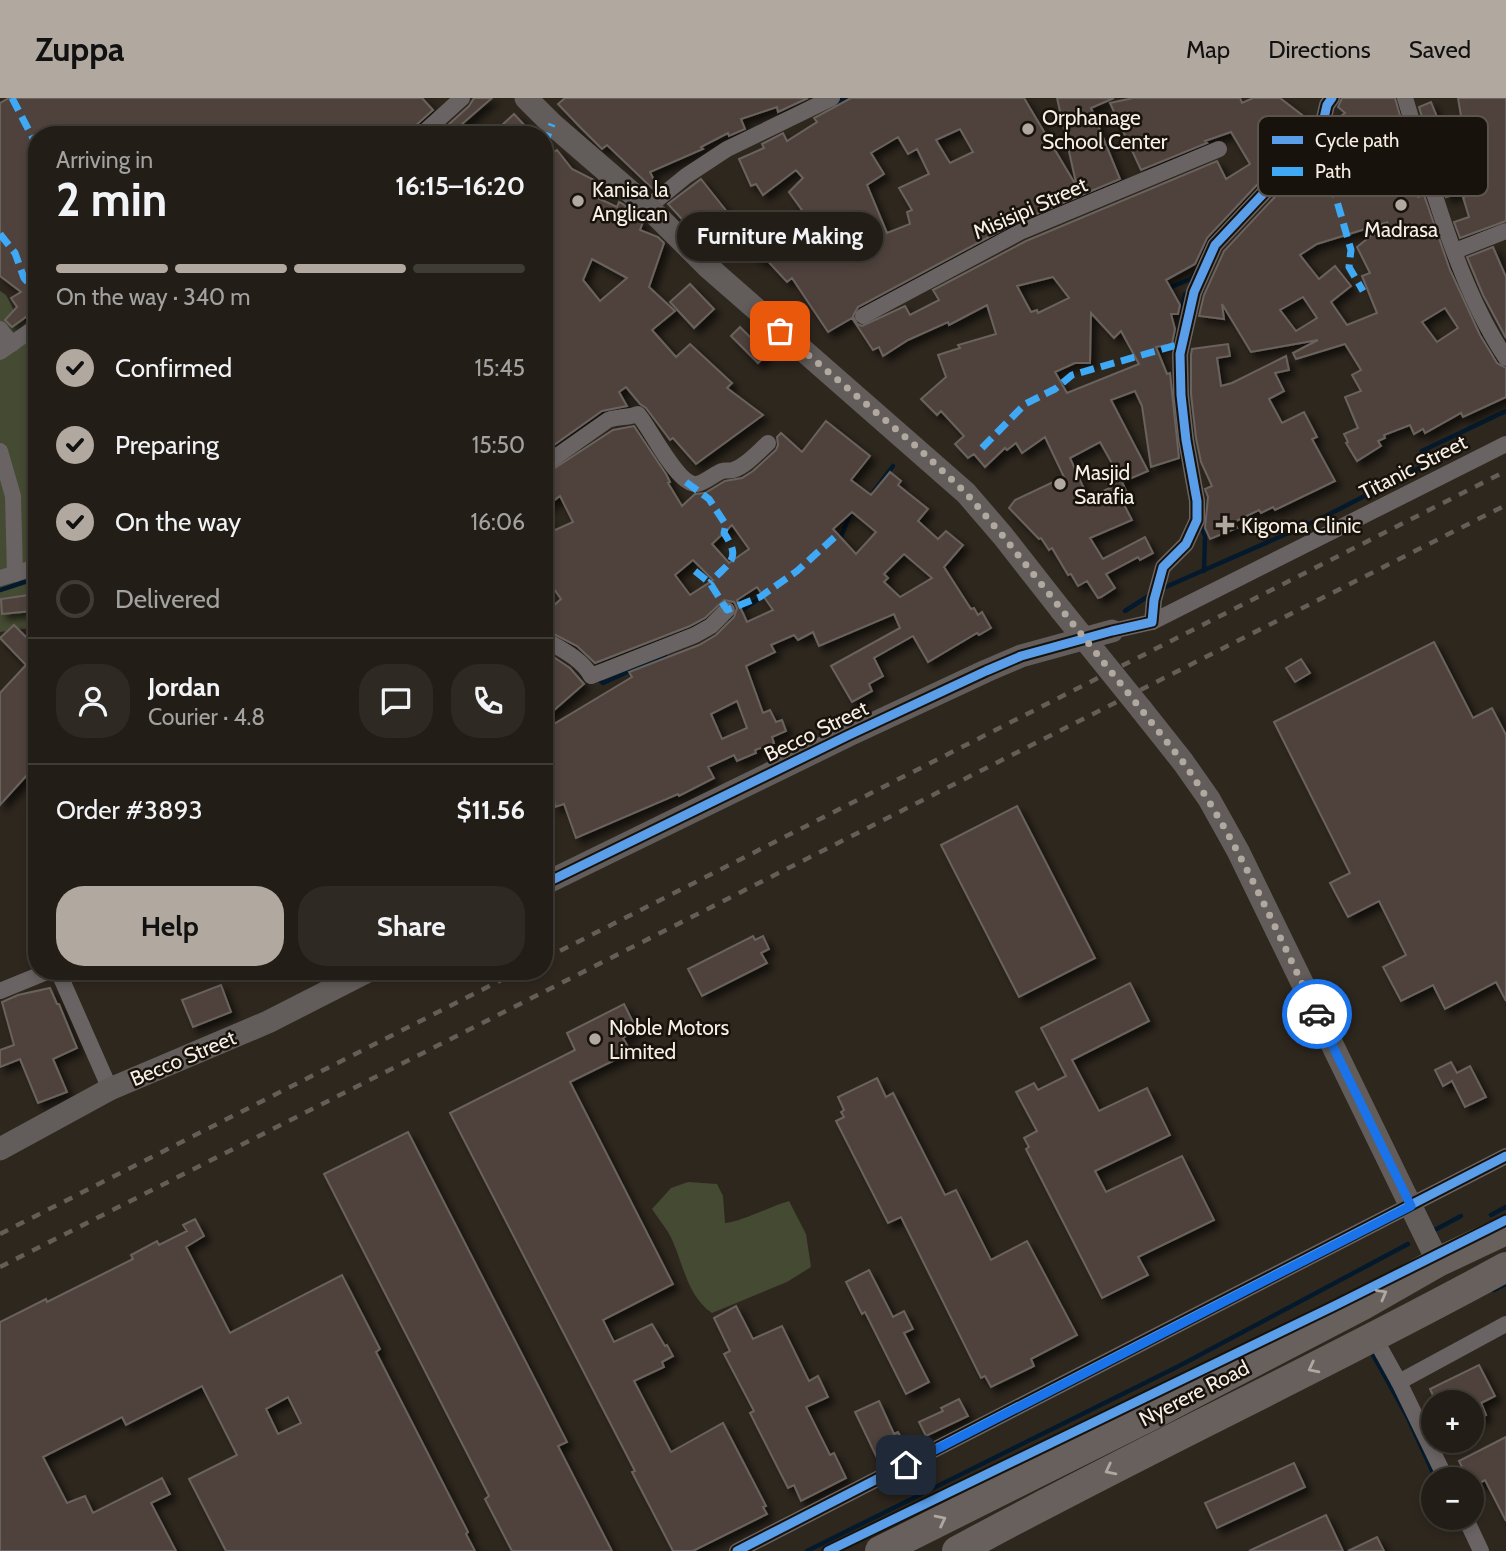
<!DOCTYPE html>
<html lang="en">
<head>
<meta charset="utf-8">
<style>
  body { margin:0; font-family:Cabin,sans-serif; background:#2e2a23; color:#f1f3f6; height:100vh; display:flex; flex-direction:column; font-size:26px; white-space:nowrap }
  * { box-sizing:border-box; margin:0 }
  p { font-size:23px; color:#a2a2a1 }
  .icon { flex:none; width:38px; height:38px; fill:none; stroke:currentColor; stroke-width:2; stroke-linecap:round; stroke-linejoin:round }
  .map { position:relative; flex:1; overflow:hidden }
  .sheet { position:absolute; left:28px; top:28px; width:525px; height:854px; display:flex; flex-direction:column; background:#221d16; border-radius:28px; box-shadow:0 4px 10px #0003,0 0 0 2px #3f3b35 }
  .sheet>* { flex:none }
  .fabs { position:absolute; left:1421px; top:1292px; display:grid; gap:14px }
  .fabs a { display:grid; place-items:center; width:63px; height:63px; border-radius:50%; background:#221d16; box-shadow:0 4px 10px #0003,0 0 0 2px #3f3b35; font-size:35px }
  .pin { position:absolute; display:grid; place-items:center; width:60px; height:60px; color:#fff; margin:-30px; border-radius:14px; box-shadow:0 4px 10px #0006 }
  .courier { position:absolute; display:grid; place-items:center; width:70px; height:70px; margin:-35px; border:5px solid #1a73e8; border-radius:50%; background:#fff; color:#222; box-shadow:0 2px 9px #0007 }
  .bubble { position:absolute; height:49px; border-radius:24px; background:#221d16; box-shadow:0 4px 10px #0003,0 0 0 2px #3f3b35; font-size:23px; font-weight:800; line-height:49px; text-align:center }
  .overview em { font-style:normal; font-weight:800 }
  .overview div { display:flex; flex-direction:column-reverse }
  .overview { display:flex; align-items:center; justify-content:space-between; height:119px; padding:0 28px }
  h1 { font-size:46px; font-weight:800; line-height:52px }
  .bar { display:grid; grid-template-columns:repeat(4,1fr); gap:10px 7px; align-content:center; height:84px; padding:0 28px }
  .bar i { height:9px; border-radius:5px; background:#3f3b35 }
  .bar .on { background:#b1a99f }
  .bar p { grid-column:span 4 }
  .line { display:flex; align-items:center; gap:18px; padding:0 28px; border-top:2px solid #3f3b35 }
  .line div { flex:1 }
  .round { display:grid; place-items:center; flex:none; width:74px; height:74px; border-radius:28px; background:#2e2a23 }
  ol { padding:0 28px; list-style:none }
  li { display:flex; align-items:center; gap:21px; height:77px }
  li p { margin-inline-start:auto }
  li .icon { padding:7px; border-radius:50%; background:#b1a99f; color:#111; stroke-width:4 }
  li:last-child { color:#a2a2a1 }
  li i { width:38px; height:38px; border:4px solid #3f3b35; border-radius:50% }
  .action { display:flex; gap:14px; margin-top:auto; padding:14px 28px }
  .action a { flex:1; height:80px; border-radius:28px; background:#b1a99f; color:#111; font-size:28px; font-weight:800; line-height:80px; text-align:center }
  .action a+a { background:#2e2a23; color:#f1f3f6 }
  header { display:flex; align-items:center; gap:42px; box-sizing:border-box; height:98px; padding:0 35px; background:#b1a99f; color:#111 }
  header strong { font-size:33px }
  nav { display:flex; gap:38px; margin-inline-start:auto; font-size:24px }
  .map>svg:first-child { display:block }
</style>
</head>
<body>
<header>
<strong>Zuppa</strong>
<nav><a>Map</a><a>Directions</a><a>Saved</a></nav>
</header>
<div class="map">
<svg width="1506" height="1453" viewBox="0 0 1506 1453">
  <defs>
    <filter id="shadow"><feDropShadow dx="5.5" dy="5.5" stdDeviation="3.5" flood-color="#0009"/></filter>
  </defs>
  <rect width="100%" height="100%" fill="#2e271e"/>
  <!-- green -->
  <g fill="#454a32">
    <path d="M0 193 6 197 15 214 37 234V529L0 534Z"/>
    <path d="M688 1084 717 1086 723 1098 725 1125C741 1124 771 1108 789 1103L806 1136 811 1169 787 1184 712 1215C685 1197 683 1160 668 1134 663 1126 657 1119 652 1111L671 1090Z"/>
  </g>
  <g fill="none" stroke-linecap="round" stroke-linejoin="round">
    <!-- stream -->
    <g stroke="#041a2c" stroke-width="4.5">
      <path d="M836 5 845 0"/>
      <path d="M1166 191 1191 181 1195 176"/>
      <path d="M1183 209 1185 196"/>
      <path d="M874 393 893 368"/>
      <path d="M1201 428 1205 438 1204 473"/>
      <path d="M839 444 851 413"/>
      <path d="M1161 491 1318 422 1429 365 1422 353 1506 313"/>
      <path d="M0 492 37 480"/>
      <path d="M1125 513 1150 497"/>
      <path d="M727 521 767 496"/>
      <path d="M597 580 603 585 665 557"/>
      <path d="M1491 1117 1506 1109"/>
      <path d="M1431 1134 1461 1118"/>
      <path d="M1494 1192 1506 1186"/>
      <path d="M1372 1255 1408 1320 1436 1381"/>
      <path d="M807 1453 1179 1268 1408 1146"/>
    </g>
  </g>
  <!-- building -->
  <g fill="#4f433d" stroke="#6a625d" stroke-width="2" fill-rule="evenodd" filter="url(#shadow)">
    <path d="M9 0H422L433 12 414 29 411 37H73L70 31 59 37H37V91L33 93 37 99V211L12 229 5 222 17 209 11 200 21 194 0 178V5Z"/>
    <path d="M474 0H492L454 33 458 37H437L469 8Z"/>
    <path d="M565 0H808L778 14 777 9 741 21 745 31 729 38 728 35 701 49 703 51 650 74 657 88 653 91 607 47 602 51 579 28 558 6Z"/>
    <path d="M851 0H1024L1077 89 1057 0H1114L1091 10 1120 81 1017 124 858 209 853 218 857 226 862 228 905 208 910 217 939 202 933 192 1026 143 1217 63 1226 81 1250 66 1231 34 1205 43 1207 45 1141 72 1110 5 1133 0H1240L1242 5 1253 0H1280L1306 20 1269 74 1207 140 1195 166 1166 182 1180 207 1178 216H1171L1175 231 1172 246 1156 249 1167 276 1170 275 1179 360 1151 369 1142 308 1135 293 1111 302 1148 373 1122 384 1127 395 1120 399 1132 422 1090 440 1103 461 1145 439 1153 455 1140 462 1138 459 1106 476 1115 490 1101 499 1098 500 1087 483 1078 488 1071 476 1068 477 1052 450 1049 452 1041 440 1039 441 1009 410 1015 402 1064 379 1045 339 1022 355 1016 345 1007 352 1005 350 985 369 974 356 968 360 955 346 964 338 941 313 937 317 921 301 946 279 938 257 960 250 958 247 996 236 987 207 949 227 948 224 908 242 883 258 879 249 873 252 852 220 828 234 792 180 787 184 765 160 762 163 747 149 750 146 745 140 763 121H768L788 140 812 126 789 94 803 80 796 72 763 97 756 86 751 88 739 61 764 50 762 46 783 35 787 43 817 24 814 20ZM960 31 973 54 950 65 936 42ZM898 39 908 56 917 51 929 76 899 90 912 112 907 114 910 126 887 135 867 87 884 76 871 55ZM1053 179 1069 200 1038 215 1037 212 1031 214 1017 188ZM1091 215 1114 240 1121 233 1139 266 1067 295 1055 274 1075 265H1090ZM1100 344 1114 369 1103 375 1110 390 1088 400 1070 360Z"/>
    <path d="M1342 0H1395L1413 63 1402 70 1418 99 1424 97 1450 172 1480 237 1497 265 1506 270V299L1463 319 1461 315 1425 335 1423 331 1414 336 1410 327 1384 337 1385 340 1378 343 1381 348 1357 363 1346 345 1348 344 1344 336 1358 330 1345 299 1361 293 1352 277 1361 272 1345 246 1296 261 1293 255 1318 242 1251 254 1222 206 1224 221 1199 218 1204 197 1224 153 1285 88 1334 23 1345 15 1338 9ZM1388 124 1357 149 1370 175 1362 178 1377 215 1347 227 1331 204 1351 188 1335 168 1319 181 1300 157 1317 146ZM1303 199 1317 220 1296 233 1280 212ZM1445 210 1458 230 1437 244 1422 224Z"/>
    <path d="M1458 0H1506V123L1460 140 1454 124 1469 119 1463 99 1474 96Z"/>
    <path d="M1431 4 1467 93 1446 99 1419 9Z"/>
    <path d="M514 16 527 30 519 37H510L502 27Z"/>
    <path d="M557 52 572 71 594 82 593 86 598 88 593 98 617 109 619 104 623 106 637 118 636 120 643 124 640 132 658 139 664 145 649 189 675 213 652 232 676 259 690 246 732 285 727 290 763 317 696 366 673 340 670 342 646 310 640 306 626 289 619 294 627 308 602 313 544 354V259L549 252 547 250 552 246 544 238V59ZM592 161 627 180 600 203 583 182Z"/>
    <path d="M701 81 732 120 703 144 668 106Z"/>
    <path d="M1493 149 1506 179V240L1483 197 1467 159Z"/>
    <path d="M690 186 714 211 694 230 670 204Z"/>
    <path d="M740 229 767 256 758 265 731 238Z"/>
    <path d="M1228 246 1230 258 1217 260 1221 288 1232 285 1286 258 1289 272 1275 275 1284 293 1269 301 1282 325 1304 314 1317 339 1312 341 1335 383 1275 412 1273 409 1261 415 1259 412 1234 424 1237 430 1210 441 1205 430 1208 399 1205 391 1212 388 1201 364 1196 340 1191 296V257L1192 251Z"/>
    <path d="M826 323 870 358 851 382 871 397 890 374 901 383 898 387 928 411 918 423 938 441 946 433 963 447 944 469 971 511 974 510 978 517 982 514 991 530 979 537 977 535 928 564 913 538 874 560 883 578 869 586 872 593 852 604 831 568 900 530 894 516 819 548 813 534 798 542 794 537 771 547 775 554 746 568 763 615 770 612 776 624 782 622 786 633 772 639 774 645 755 652 756 655 737 663 734 657 708 669 714 680 679 698 678 696 576 740 564 706 555 709 549 662H544V632L632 579 629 574 699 547 716 537 734 519 737 510 734 504 724 502 705 520 690 528 595 565 577 548 544 531V516L561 501 544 477V420L553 433 573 424 560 398 544 410V377L613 332 634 328 666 376 670 384 668 385 682 408 695 396 705 395 725 383 742 380 753 373 776 352 778 347 777 339 781 335 802 354ZM852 414 876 434 856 456 833 431ZM732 427 749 451 729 465 712 446ZM904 456 932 480 900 499 884 484 888 480 884 476ZM693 462 713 482 690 497 675 477ZM757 489 773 512 747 524 737 502ZM737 603 747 630 722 641 711 616Z"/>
    <path d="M29 497 32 513 2 516 1 501Z"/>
    <path d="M14 527 37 550V666L0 707V595L26 567 0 540Z"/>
    <path d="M1434 544 1473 620 1492 610 1506 637V903L1496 884 1445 911 1433 887 1401 903 1383 869 1406 857 1379 803 1348 819 1330 785 1350 775 1274 624Z"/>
    <path d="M552 558 570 570 584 586 544 621V566Z"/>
    <path d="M1301 561 1310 575 1295 584 1286 570Z"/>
    <path d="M1017 708 1095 860 1019 899 941 747Z"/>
    <path d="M753 838 755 842 763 838 769 851 761 855 767 865 702 898 688 871Z"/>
    <path d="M1130 885 1149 923 1072 962 1099 1013 1147 990 1170 1037 1095 1073 1106 1094 1182 1058 1214 1122 1138 1159 1148 1177 1102 1200 1026 1051 1029 1049 1024 1040 1037 1033 1016 994 1034 985 1038 992 1066 978 1041 930Z"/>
    <path d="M221 887 231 914 193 929 182 902Z"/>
    <path d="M50 890 57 906H59L77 950 53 961 67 994 38 1005 20 961 0 969V952L14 947 2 904 18 897Z"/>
    <path d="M624 906 637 932 623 940 631 954 570 984 673 1186 603 1222 614 1244 652 1226 665 1248 667 1247 673 1258 662 1264 664 1269 634 1283 671 1354 723 1325 766 1408 763 1409 767 1416 693 1453H673L632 1374 635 1373 450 1015 575 952 567 935Z"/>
    <path d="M1451 964 1457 975 1470 968 1486 999 1465 1009 1452 983 1443 988 1435 972Z"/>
    <path d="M877 980 886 999 893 995 945 1097 956 1092 991 1162 1027 1143 1077 1237 1031 1261 1034 1268 991 1289 985 1278 981 1280 901 1119 888 1125 836 1023 844 1019 841 1014 844 1012 838 999Z"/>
    <path d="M408 1034 567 1344 558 1348 612 1453H512L485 1401 489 1398 324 1076Z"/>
    <path d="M195 1121 204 1138 186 1149 230 1235 342 1177 380 1251 376 1254 468 1434 466 1436 475 1453H226L189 1381 237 1357 202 1288 126 1327 122 1319 43 1359 67 1405 85 1398 93 1415 162 1380 170 1396 151 1405 176 1453H0V1224L46 1201 47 1204 133 1161 131 1157 157 1143 159 1147 187 1133 183 1127ZM288 1299 301 1325 278 1336 266 1311Z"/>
    <path d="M869 1172 893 1219 904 1213 913 1231 904 1235 929 1284 906 1296 865 1214 862 1216 846 1184Z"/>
    <path d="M736 1208 753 1241 782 1228 809 1283 818 1278 828 1299 806 1309 830 1357 834 1355 846 1380 801 1403 794 1387 788 1390 750 1315 754 1313 724 1256 730 1253 714 1220Z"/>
    <path d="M1479 1267 1495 1298 1481 1305 1486 1317 1472 1324V1304H1436L1430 1291Z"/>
    <path d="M959 1301 968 1318 926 1338 919 1324 943 1313 941 1310Z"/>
    <path d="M879 1303 894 1336 898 1334 904 1345V1348L900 1350 902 1353 879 1364 855 1314Z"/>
    <path d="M1506 1339V1423L1485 1382 1472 1389V1381H1468L1459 1363Z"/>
    <path d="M1294 1365 1305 1389 1217 1430 1205 1405Z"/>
    <path d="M1326 1417 1343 1453H1249Z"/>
    <path d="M1377 1439 1384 1453H1348Z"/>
  </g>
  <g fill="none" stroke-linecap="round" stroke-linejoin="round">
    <!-- street -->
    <g stroke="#696463" stroke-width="16">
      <path d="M1405 0C1430 82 1458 189 1506 260"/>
      <path d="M421 37 462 0"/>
      <path d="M648 109 686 78 727 51 832 0"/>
      <path d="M1455 153 1506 133"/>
      <path d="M863 218 1022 133 1219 51"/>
      <path d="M0 231 12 246"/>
      <path d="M0 254 37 228"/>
      <path d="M0 353 13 398 15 476"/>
      <path d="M544 367 608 322C619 318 628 320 638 316 651 331 678 389 697 386 706 384 714 376 722 373 725 372 729 373 733 372 746 368 758 354 768 345"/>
      <path d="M0 480 37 469"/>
      <path d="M1152 524 1506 346"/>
      <path d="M1112 533 1152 524 1154 502 1163 469 1186 446 1197 422V403L1186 342 1181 297 1180 256 1194 194 1215 147 1277 81 1324 20 1327 7 1332 0"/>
      <path d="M544 541C561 551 582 561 591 578L695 537 711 528 727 512"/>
      <path d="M58 873 110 991"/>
      <path d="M0 893 49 873"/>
      <path d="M1374 1239 1399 1284 1446 1381"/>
      <path d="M1399 1284 1506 1226"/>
      <path d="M1465 1419 1481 1453"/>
      <path d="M737 1453 1506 1058"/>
    </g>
    <!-- secondary -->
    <g stroke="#625d5a" stroke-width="23">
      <path d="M526 0 552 26 648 109 708 169 966 395 1003 438 1061 512"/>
      <path d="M1141 611 1183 664 1209 701 1238 753 1438 1164"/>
      <path d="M544 786 849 637 986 573 1021 558 1112 533"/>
      <path d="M0 1051 110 991 268 924 368 873"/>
    </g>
    <!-- highway -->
    <g stroke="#67605c" stroke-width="30">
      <path d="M880 1453 1148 1319 1361 1208 1438 1164 1506 1132"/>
      <path d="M957 1453C1138 1354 1325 1268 1506 1169"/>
    </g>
    <!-- rail -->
    <g stroke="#645e59" stroke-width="4.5" stroke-dasharray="9 9" stroke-linecap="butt">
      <path d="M544 861 1506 373"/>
      <path d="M0 1136 519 873"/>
      <path d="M0 1169 1506 407"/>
    </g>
    <!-- secondary-bridge -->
    <path stroke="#625d5a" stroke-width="23" d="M1061 512 1141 611"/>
    <!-- quiet -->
    <g stroke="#3fa9f5" stroke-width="7" stroke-dasharray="14 7" stroke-linecap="butt">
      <path d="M12 0 37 48"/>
      <path d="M544 48 552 26"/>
      <path d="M1326 65 1351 152 1349 169 1363 193"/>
      <path d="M0 136 15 155 24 180 37 195"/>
      <path d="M982 350 1025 306 1055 291 1072 277 1184 245"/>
      <path d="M686 384 709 401 726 427 724 435C743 463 728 464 710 485"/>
      <path d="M695 473 710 485 727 512 760 499 797 473 837 437"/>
    </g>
    <!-- cycleway casing -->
    <g stroke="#17120b" stroke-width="13">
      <g id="cycleway">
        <path d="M544 786 849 637 986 573 1021 558 1112 533 1152 524 1154 502 1163 469 1186 446 1197 422V403L1186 342 1181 297 1180 256 1194 194 1215 147 1277 81 1324 20 1327 7 1332 0"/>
        <path d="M737 1453 1506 1058"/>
        <path d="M828 1453 1334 1208 1506 1122"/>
      </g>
    </g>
    <!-- cycleway -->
    <use href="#cycleway" stroke="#5a9eea" stroke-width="9"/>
  </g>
  <!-- one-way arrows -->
  <defs><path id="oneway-chevron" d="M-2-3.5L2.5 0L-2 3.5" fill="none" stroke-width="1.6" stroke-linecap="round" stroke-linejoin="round" transform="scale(1.75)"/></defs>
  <g stroke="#afa8a0">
    <use href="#oneway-chevron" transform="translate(1382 1196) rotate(-29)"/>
    <use href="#oneway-chevron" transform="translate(1313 1270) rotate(153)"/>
    <use href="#oneway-chevron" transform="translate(1110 1372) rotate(153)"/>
    <use href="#oneway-chevron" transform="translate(941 1422) rotate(-27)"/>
  </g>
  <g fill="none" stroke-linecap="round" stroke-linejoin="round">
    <!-- done -->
    <path stroke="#b1a99f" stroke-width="7" stroke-dasharray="0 12.6" d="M780 233 917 349 966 395 1003 438 1183 664C1238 742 1275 831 1317 916"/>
    <!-- route -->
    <path stroke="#1a73e8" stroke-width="9" d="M906 1367 1411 1108 1317 916"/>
  </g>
  <!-- markers -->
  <g fill="#b1a99f" stroke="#17120b" stroke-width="2.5">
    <circle cx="1028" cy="31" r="7"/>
    <circle cx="578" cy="103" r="7"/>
    <circle cx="1401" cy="107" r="7"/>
    <circle cx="1060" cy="386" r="7"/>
    <path d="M1221.5 416.5h7v7h7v7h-7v7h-7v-7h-7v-7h7z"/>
    <circle cx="595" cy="941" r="7"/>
  </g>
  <g text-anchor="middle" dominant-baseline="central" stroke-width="5" stroke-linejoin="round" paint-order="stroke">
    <!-- poi labels -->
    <g font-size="21" fill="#f7efe5" stroke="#17120b" text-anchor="start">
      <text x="1042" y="19">Orphanage<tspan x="1042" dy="24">School Center</tspan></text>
      <text x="592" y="91">Kanisa la<tspan x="592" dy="24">Anglican</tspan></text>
      <text x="1401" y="131" text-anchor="middle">Madrasa</text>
      <text x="1074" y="374">Masjid<tspan x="1074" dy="24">Sarafia</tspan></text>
      <text x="1241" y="427">Kigoma Clinic</text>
      <text x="609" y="929">Noble Motors<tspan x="609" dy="24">Limited</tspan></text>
    </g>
    <!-- street labels -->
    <g font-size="21" fill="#f7efe5" stroke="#17120b">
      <text transform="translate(1030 110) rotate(-24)">Misisipi Street</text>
      <text transform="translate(1413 369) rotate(-27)">Titanic Street</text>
      <text transform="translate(816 633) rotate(-26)">Becco Street</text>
      <text transform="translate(183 960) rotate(-23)">Becco Street</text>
      <text transform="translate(1194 1295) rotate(-27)">Nyerere Road</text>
    </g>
  </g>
  <!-- legend -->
  <rect x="1258" y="18" width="230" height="80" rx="10" fill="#17120b" stroke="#5a544c" stroke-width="2"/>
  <rect x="1272" y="38" width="31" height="8" fill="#5a9eea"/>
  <rect x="1272" y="69" width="31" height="9" fill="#3fa9f5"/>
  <g font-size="19" fill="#f7efe5">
    <text x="1315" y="49">Cycle path</text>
    <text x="1315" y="80">Path</text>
  </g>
</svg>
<div class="fabs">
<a>+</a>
<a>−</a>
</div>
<div class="pin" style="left:780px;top:233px;background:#ea580c"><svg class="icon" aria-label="bag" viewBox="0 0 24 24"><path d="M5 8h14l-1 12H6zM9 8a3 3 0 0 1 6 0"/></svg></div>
<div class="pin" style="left:906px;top:1367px;background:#1f2937"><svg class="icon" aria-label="home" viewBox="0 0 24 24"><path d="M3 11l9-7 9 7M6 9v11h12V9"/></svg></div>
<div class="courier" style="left:1317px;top:916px"><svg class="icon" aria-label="car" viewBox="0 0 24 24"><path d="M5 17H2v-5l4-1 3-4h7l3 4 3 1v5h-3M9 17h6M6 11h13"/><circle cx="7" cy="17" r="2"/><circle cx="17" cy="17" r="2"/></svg></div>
<div class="bubble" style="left:677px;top:114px;width:206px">Furniture Making</div>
<section class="sheet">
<div class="overview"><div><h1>2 min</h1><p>Arriving in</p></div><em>16:15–16:20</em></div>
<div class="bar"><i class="on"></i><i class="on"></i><i class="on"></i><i></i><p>On the way · 340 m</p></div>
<ol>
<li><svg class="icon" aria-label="check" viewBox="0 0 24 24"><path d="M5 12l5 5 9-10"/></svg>Confirmed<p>15:45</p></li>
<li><svg class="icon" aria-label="check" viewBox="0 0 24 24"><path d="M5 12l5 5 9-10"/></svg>Preparing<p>15:50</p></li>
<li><svg class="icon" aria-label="check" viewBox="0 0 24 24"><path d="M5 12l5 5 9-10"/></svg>On the way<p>16:06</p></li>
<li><i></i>Delivered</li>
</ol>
<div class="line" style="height:126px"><a class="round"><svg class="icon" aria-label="person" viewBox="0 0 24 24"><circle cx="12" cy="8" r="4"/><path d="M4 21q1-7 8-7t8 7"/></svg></a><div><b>Jordan</b><p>Courier · 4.8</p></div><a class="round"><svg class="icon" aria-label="chat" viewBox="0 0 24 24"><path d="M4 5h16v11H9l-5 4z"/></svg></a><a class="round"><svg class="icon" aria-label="phone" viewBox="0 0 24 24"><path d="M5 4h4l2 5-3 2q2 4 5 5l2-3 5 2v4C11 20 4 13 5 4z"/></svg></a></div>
<div class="line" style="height:91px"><div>Order #3893</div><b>$11.56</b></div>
<div class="action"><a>Help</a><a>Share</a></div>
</section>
</div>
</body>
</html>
